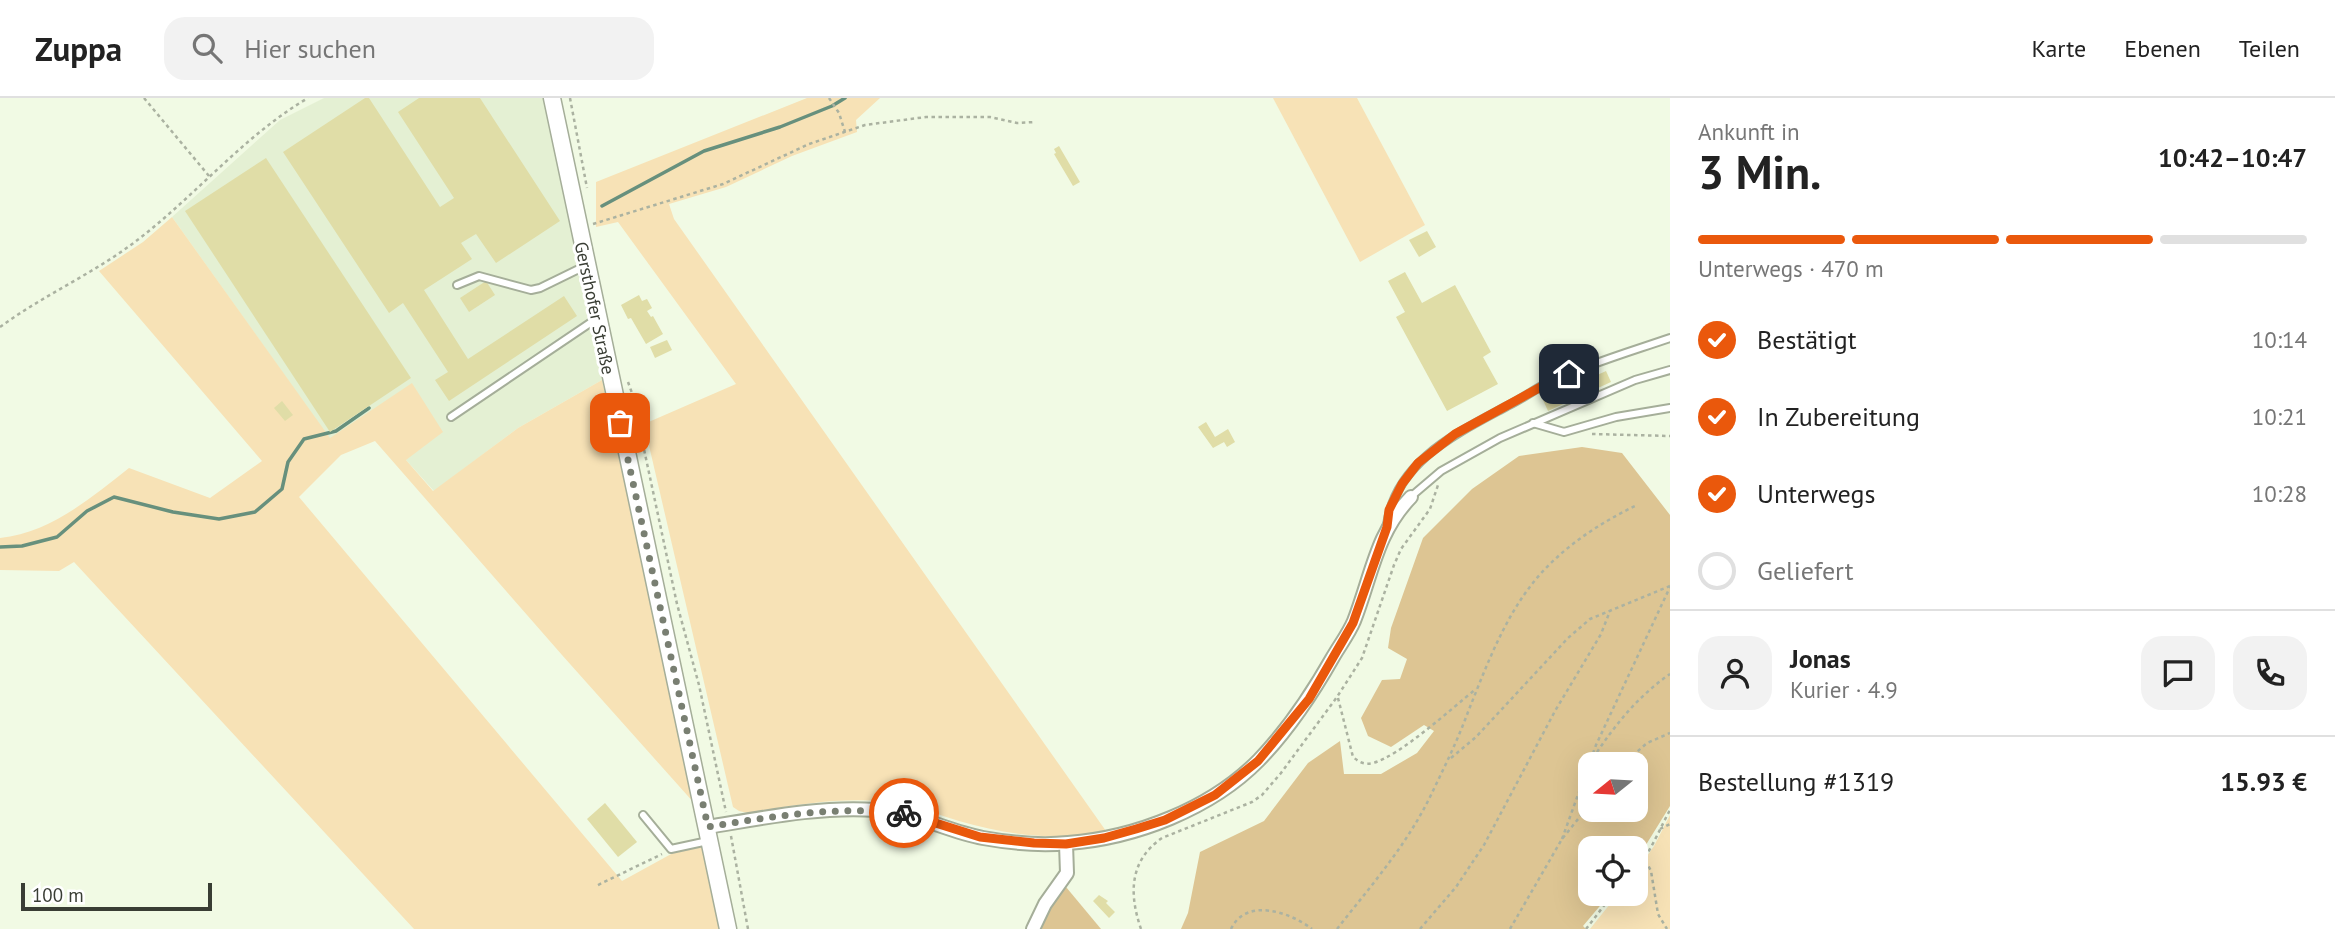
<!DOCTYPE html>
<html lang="de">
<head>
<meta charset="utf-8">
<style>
  body { margin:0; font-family:"PT Sans",sans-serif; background:#f2f2f2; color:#222; height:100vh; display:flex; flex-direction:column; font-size:26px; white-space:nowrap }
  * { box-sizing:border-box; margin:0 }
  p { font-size:23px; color:#767676 }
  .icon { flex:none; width:38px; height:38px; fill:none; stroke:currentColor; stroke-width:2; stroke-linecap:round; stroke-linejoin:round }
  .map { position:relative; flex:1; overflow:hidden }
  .details { display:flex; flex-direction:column; background:#fff; width:665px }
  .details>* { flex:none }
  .needle { width:46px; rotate:252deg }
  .controls { position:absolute; left:1578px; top:654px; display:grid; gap:14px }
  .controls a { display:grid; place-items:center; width:70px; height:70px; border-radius:14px; background:#fff; box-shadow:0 7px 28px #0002; font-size:35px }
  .scale { position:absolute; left:21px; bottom:18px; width:191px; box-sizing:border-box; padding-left:7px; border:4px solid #393d34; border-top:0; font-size:19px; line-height:24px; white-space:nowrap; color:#393d34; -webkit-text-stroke:5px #fff; paint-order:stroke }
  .pin { position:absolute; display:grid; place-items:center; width:60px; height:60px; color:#fff; margin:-30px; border-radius:14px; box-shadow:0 4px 10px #0006 }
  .courier { position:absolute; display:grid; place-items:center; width:70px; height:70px; margin:-35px; border:5px solid #ea580c; border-radius:50%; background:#fff; color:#222; box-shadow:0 2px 9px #0007 }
  .summary em { font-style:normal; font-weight:800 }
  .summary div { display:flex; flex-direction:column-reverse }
  .summary { display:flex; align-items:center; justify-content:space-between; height:119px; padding:0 28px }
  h1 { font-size:46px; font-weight:800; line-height:52px }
  .bar { display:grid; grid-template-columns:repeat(4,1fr); gap:10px 7px; align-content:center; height:84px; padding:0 28px }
  .bar i { height:9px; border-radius:5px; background:#e0e0e0 }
  .bar .active { background:#ea580c }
  .bar p { grid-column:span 4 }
  .line { display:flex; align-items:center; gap:18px; padding:0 28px; border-top:2px solid #e0e0e0 }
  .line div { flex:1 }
  .round { display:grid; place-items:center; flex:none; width:74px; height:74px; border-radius:21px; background:#f2f2f2 }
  ol { padding:0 28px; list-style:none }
  li { display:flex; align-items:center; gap:21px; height:77px }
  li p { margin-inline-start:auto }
  li .icon { padding:7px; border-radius:50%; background:#ea580c; color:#fff; stroke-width:4 }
  li:last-child { color:#767676 }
  li i { width:38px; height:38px; border:4px solid #e0e0e0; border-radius:50% }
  header { display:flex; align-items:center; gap:42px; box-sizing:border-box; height:98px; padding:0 35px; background:#fff; border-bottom:2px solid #e0e0e0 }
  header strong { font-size:33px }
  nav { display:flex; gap:38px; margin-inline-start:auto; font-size:24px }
  .search { width:490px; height:63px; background:#f2f2f2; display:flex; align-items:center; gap:18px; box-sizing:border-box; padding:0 24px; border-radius:21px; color:#767676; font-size:26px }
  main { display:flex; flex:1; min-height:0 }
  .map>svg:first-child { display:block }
</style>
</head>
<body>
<header>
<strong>Zuppa</strong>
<div class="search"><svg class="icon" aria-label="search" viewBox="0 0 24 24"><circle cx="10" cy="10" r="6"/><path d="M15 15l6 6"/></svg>Hier suchen</div>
<nav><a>Karte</a><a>Ebenen</a><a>Teilen</a></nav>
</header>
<main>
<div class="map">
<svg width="1670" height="831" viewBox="0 0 1670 831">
  <rect width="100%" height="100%" fill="#f1fae4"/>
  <!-- built -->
  <path fill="#e4f0d3" d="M324 0H544L602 282 518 330 434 393 406 362 413 286 330 341 172 119 280 22Z"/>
  <!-- green -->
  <g fill="#f7e2b6">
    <path d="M807 0H880L856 22 857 34 792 58 726 89 669 106 674 121 1106 733C1055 744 1008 737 959 723 942 718 925 711 908 707 856 696 799 706 748 715L739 713 733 709 644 326 736 286 618 124 596 129V84Z"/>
    <path d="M1273 0H1357L1425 127 1360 164Z"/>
    <path d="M172 119 330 340 412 285 443 334 406 362 433 393 518 330 602 282 695 706 562 557 375 343 341 357 299 399 622 783 673 755 702 749 719 831H414L74 464 59 473 0 472V440C50 435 91 400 129 370L210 400 262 363 99 173 143 144Z"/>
    <path d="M1670 717V831H1590L1618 796H1636V774L1654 748Z"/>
  </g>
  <!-- forest -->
  <g fill="#ddc593" fill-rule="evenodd">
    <path d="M1582 349 1622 355 1670 417V708L1636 763V751H1591V796H1610L1583 828 1586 831H1181L1188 815 1200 754 1264 723 1308 665 1340 643 1344 676H1381L1417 655 1434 633 1424 627 1391 649 1368 638 1361 620 1382 582 1400 581 1407 561 1388 550 1391 530 1423 440 1472 391 1519 358ZM1591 667H1636V712H1591Z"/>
    <path d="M1066 789 1101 831H1036L1051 805Z"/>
  </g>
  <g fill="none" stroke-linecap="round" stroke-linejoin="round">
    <!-- stream -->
    <g stroke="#67907d" stroke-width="3.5">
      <path d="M602 108 704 53 780 29 832 8 845 0"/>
      <path d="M0 449 22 448 57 439 87 413 114 399 173 414 219 421 255 414 282 391 288 364 304 341 336 333 369 310"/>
    </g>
  </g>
  <!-- building -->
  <g fill="#e0dda7">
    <path d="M365 0H369L440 109 454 100 398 14 419 0H480L560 123 496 165 476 136 461 145 472 161 424 192 468 261 564 198 577 218 449 303 435 282 448 274 403 205 389 215 283 54Z"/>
    <path d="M1059 48 1080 84 1073 88 1054 56 1056 55 1054 51Z"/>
    <path d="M266 60 411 280 330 334 185 113Z"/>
    <path d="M1427 133 1436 149 1419 159 1409 142Z"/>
    <path d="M1405 174 1422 205 1455 187 1491 254 1483 259 1498 286 1447 313 1396 219 1405 214 1388 183Z"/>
    <path d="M486 183 495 197 469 214 460 200Z"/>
    <path d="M639 197 642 203 647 201 652 210 647 213 651 219 653 218 663 236 646 246 631 220 628 221 621 207Z"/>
    <path d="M667 242 672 252 655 260 650 249Z"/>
    <path d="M1606 273 1611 284 1548 313 1543 302Z"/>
    <path d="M282 303 293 317 285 323 274 310Z"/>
    <path d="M1206 324 1215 339 1228 331 1235 344 1227 349 1224 344 1213 350 1198 329Z"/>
    <path d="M605 705 637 744 618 759 587 721Z"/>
    <path d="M1099 797 1108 803 1106 805 1115 814 1109 820 1093 803Z"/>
  </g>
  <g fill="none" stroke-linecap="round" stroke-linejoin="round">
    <!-- lane casing -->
    <g stroke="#a5ae99" stroke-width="10">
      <g id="lane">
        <path d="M457 187 479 178 531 192 540 190 585 168"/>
        <path d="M451 319 596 221"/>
        <path d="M1533 325 1564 334 1616 319 1670 310"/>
        <path d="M1414 396 1441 373 1500 340 1635 282 1670 272"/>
        <path d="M1387 427C1395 364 1457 335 1507 308 1522 301 1535 291 1549 284 1588 266 1629 254 1670 240"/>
        <path d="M643 717 671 751 708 743"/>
      </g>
    </g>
    <!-- street casing -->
    <g stroke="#a5ae99" stroke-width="16">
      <g id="street">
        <path d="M708 729C763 720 820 708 876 712 914 714 946 733 983 740 1011 745 1040 748 1068 745 1135 740 1211 711 1259 662 1288 632 1312 596 1333 559 1340 547 1349 535 1354 523 1372 477 1376 435 1411 399"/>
        <path d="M1033 831 1045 806 1067 775 1066 746"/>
      </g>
    </g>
    <!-- secondary casing -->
    <g stroke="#a5ae99" stroke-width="19">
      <path id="secondary" d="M552 0 728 831"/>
    </g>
    <!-- path -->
    <g stroke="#abb2a1" stroke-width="2.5" stroke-dasharray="3.5 3.5" stroke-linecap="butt">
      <path d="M144 0 209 78"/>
      <path d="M570 0 587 90"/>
      <path d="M829 0 839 15 845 34"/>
      <path d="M593 126 723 86 809 46 865 27 926 19H990L1017 25 1035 24"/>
      <path d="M0 229C45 196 97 174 140 140 198 95 245 37 308 0"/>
      <path d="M628 284 632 295 677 506 699 587 726 714"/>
      <path d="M1592 336 1670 338"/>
      <path d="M1338 600 1353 659C1359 664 1364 667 1373 665 1400 658 1452 610 1476 591"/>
      <path d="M1451 660 1476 639 1568 540 1590 521 1670 488"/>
      <path d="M1593 660C1615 627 1637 599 1670 576"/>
      <path d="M1622 667 1647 645 1670 635"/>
      <path d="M1660 731 1670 726"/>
      <path d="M731 738 748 831"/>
      <path d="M1562 741 1596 647 1670 489"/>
      <path d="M1643 765 1648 767 1651 773 1658 816 1667 831"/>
      <path d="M1636 770C1647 762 1662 726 1670 712"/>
      <path d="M598 787 662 756"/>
      <path d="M1141 831C1129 796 1129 763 1162 740L1252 704 1262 697 1281 675 1337 599 1362 560 1394 467 1401 451 1430 411 1438 387"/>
      <path d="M1231 831C1246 799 1290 814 1312 831"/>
      <path d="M1337 831C1370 789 1405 749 1429 701 1443 672 1457 644 1468 614 1488 564 1508 509 1546 470 1572 443 1604 423 1637 407"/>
      <path d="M1420 831 1456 789 1484 747 1555 613 1601 536 1610 513"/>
      <path d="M1510 831 1562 741 1591 705"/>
      <path d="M1586 831 1613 796"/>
    </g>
    <!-- lane -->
    <use href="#lane" stroke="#fff" stroke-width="6"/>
    <!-- street -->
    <use href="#street" stroke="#fff" stroke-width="12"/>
    <!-- secondary -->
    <use href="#secondary" stroke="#fff" stroke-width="16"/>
  </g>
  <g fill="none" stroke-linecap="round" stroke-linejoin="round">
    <!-- done -->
    <path stroke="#797f72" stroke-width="7" stroke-dasharray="0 12.6" d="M620 325 708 729C773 718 837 708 904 715"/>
    <!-- route -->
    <path stroke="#ea580c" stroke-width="9" d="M904 715 980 739 1034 745 1066 746 1104 740 1136 731 1165 722 1215 697 1258 663 1309 601 1353 525 1387 429 1389 412 1402 386 1418 365 1455 336 1548 285 1569 276"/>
  </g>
  <g text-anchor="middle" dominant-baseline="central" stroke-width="6" stroke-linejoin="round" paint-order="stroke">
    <!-- street labels -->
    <g font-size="18" fill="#393d34" stroke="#fff">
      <text transform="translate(595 210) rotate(78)">Gersthofer Straße</text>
    </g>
  </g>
</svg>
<div class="controls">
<a><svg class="needle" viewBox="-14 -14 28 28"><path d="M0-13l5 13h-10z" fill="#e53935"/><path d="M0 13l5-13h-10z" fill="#767676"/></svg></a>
<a><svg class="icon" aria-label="locate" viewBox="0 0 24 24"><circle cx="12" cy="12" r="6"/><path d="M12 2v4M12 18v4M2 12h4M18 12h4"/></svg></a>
</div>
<div class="scale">100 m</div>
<div class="pin" style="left:620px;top:325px;background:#ea580c"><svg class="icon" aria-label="bag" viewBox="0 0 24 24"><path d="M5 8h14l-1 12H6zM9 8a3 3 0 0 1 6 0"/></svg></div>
<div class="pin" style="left:1569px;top:276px;background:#1f2937"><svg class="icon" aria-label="home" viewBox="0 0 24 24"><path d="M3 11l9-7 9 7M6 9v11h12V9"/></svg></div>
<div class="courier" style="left:904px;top:715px"><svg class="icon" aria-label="bike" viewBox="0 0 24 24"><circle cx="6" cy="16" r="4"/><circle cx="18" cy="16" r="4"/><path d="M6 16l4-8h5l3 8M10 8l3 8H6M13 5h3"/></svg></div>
</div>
<section class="details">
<div class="summary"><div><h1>3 Min.</h1><p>Ankunft in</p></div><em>10:42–10:47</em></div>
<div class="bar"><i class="active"></i><i class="active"></i><i class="active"></i><i></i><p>Unterwegs · 470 m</p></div>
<ol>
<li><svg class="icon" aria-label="check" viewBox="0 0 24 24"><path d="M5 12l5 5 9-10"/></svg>Bestätigt<p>10:14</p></li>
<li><svg class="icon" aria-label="check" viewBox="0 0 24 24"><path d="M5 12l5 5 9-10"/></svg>In Zubereitung<p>10:21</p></li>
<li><svg class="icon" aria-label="check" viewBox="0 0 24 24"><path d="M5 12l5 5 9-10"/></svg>Unterwegs<p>10:28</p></li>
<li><i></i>Geliefert</li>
</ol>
<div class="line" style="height:126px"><a class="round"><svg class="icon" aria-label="person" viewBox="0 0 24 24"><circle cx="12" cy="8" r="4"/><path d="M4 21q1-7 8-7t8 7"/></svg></a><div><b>Jonas</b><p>Kurier · 4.9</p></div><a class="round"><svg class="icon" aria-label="chat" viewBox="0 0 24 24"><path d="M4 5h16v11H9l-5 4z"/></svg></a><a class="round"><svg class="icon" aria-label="phone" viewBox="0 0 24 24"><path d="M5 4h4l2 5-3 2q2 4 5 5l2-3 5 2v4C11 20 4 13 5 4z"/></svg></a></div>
<div class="line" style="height:91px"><div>Bestellung #1319</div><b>15.93 €</b></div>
</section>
</main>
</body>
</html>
